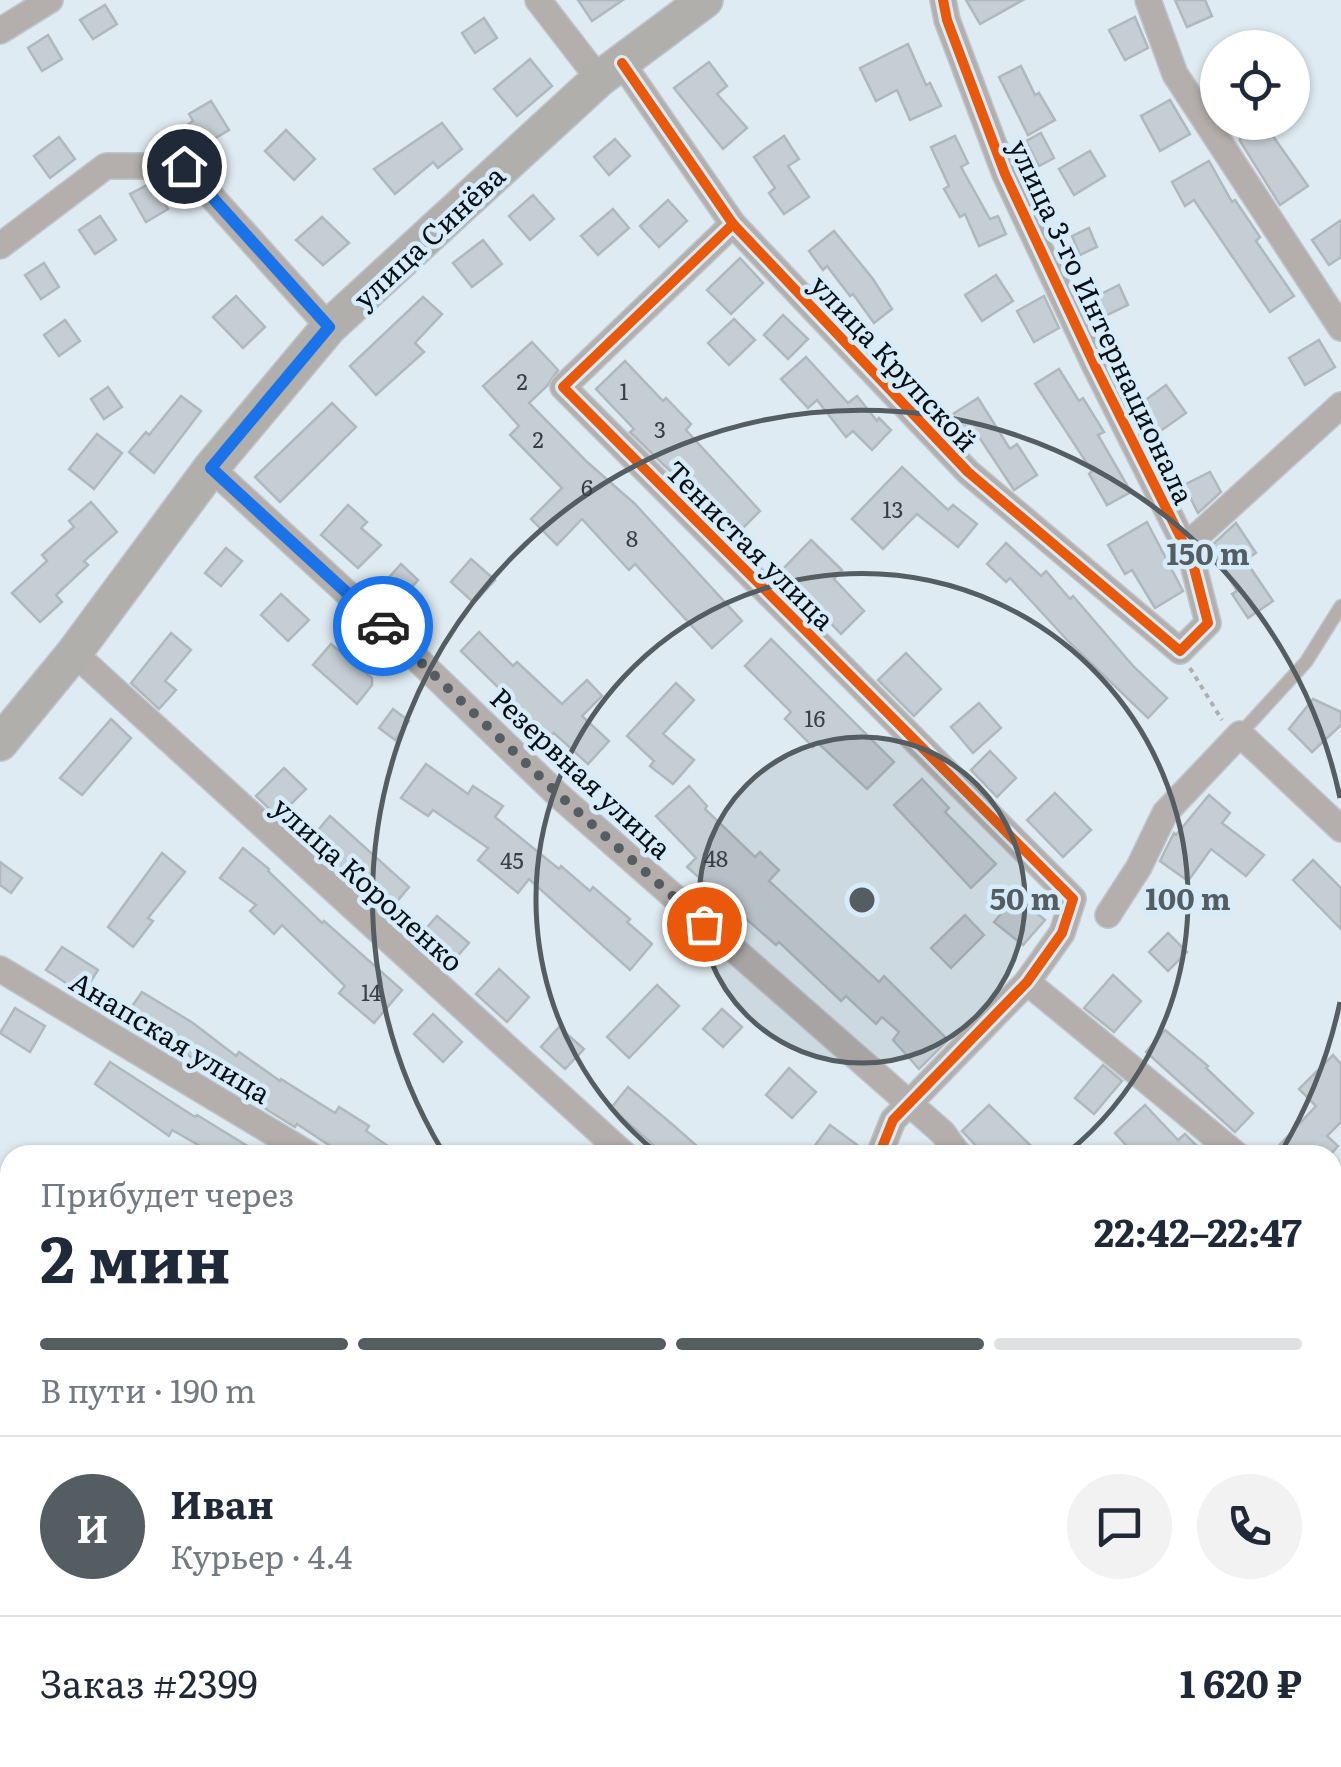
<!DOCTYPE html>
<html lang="ru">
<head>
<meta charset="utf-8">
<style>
  body { margin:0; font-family:Literata,serif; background:#f2f2f3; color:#1f2937; height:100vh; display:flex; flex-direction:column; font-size:38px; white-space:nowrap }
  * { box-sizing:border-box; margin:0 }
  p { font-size:32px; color:#747a83 }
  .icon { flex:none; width:55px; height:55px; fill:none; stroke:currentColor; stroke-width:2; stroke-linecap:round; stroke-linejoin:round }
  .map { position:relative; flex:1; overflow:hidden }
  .details { position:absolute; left:0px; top:1145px; width:1342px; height:622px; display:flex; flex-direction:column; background:#fff; border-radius:30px 30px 0 0; box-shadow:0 2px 8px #0004 }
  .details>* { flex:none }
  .tools { position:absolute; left:1200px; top:30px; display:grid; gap:20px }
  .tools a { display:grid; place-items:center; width:110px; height:110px; border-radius:50%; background:#fff; box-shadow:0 2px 8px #0004; font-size:50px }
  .pin { position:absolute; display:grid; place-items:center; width:85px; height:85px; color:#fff; margin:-42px; border:5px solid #fff; border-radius:50%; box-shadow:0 2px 10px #0007 }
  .courier { position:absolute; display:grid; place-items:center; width:100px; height:100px; margin:-50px; border:8px solid #1a73e8; border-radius:50%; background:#fff; color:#222; box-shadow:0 2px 12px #0007 }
  .head em { font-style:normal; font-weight:700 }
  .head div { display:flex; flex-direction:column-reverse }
  .head { display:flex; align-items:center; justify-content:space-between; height:170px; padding:0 40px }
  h1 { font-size:65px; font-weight:700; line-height:75px }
  .bar { display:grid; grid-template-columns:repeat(4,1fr); gap:15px 10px; align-content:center; height:120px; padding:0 40px }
  .bar i { height:12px; border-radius:8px; background:#e0e1e3 }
  .bar .selected { background:#545d62 }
  .bar p { grid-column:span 4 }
  .line { display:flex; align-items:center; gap:25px; padding:0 40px; border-top:2px solid #e0e1e3 }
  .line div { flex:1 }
  .round { display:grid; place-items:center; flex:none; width:105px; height:105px; border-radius:52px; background:#f2f2f3 }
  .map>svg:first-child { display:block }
</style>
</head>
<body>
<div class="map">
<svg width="1341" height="1767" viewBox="0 0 1341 1767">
  <rect width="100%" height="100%" fill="#dfebf2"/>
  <!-- building -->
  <g fill="#c5ced4" stroke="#afb8bd" stroke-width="2.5">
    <path d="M578 0H623L592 21Z"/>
    <path d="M966 0H1023L980 24Z"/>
    <path d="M1175 0H1205L1212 16 1187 27Z"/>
    <path d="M105 5 117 24 93 39 80 20Z"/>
    <path d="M1135 17 1148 48 1125 60 1109 30Z"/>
    <path d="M484 18 497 38 475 53 462 33Z"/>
    <path d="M48 35 62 59 42 71 28 48Z"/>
    <path d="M908 44 926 85 930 83 941 106 910 120 897 90 876 101 860 68Z"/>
    <path d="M530 59 552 86 517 116 494 89Z"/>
    <path d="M709 62 727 86 717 94 747 128 723 149 674 88Z"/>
    <path d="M1021 66 1035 95 1039 93 1055 120 1028 135 999 77Z"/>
    <path d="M1170 100 1190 134 1160 151 1141 116Z"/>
    <path d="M211 101 229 130 207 143 202 136 196 139 187 125 193 121 189 114Z"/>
    <path d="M1258 122H1263L1308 186 1280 205 1240 141V134Z"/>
    <path d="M442 123 462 149 438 168 433 162 395 194 374 169Z"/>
    <path d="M286 130 315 159 294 180 265 151Z"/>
    <path d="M1041 133 1054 158 1039 166 1026 141Z"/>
    <path d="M784 136 799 159 788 166 809 197 784 214 769 193 775 188 754 157Z"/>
    <path d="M955 136 968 163 961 167 990 219 998 216 1006 234 979 246 965 214 960 217 944 189 949 186 931 147Z"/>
    <path d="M59 137 75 159 50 178 34 156Z"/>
    <path d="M615 139 630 156 609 175 594 157Z"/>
    <path d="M1090 151 1105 176 1074 195 1059 169Z"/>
    <path d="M1209 161 1232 202 1235 200 1260 237 1256 241 1294 296 1270 312 1194 200 1185 206 1172 182Z"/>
    <path d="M153 182 168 209 146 222 130 194Z"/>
    <path d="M533 195 554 219 530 240 509 216Z"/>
    <path d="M668 200 687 221 659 247 640 226Z"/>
    <path d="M613 209 629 228 598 255 581 236Z"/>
    <path d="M100 216 116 240 95 254 79 230Z"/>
    <path d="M322 217 349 243 323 265 296 240Z"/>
    <path d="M1341 220V257L1329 265 1312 240Z"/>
    <path d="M1089 228 1097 247 1080 255 1072 236Z"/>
    <path d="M834 231 873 279 892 309 874 323 853 294 850 296 827 266 823 270 809 251Z"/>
    <path d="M483 240 502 264 472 287 453 263Z"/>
    <path d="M740 258 763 283 731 314 707 290Z"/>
    <path d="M44 263 59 287 41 299 25 275Z"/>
    <path d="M996 275 1013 301 982 321 965 295Z"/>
    <path d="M1119 285 1128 305 1105 316 1095 297Z"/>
    <path d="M236 296 265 327 243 348 213 317Z"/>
    <path d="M1044 296 1059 328 1034 342 1017 311Z"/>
    <path d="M423 297 442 314 415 343 424 352 376 395 350 366Z"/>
    <path d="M783 315 808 339 788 359 764 335Z"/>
    <path d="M734 319 755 340 729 365 708 343Z"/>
    <path d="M65 320 80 341 59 356 44 335Z"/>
    <path d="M1319 340 1335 367 1305 385 1289 358Z"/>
    <path d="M532 342 558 370 547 386 529 403 586 461 635 504 742 621 712 648 635 564 629 570 582 519 557 545 531 519 562 488 510 435 519 426 483 386Z"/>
    <path d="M806 357 848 403 857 396 877 421 879 418 891 430 872 450 853 431 846 437 817 400 808 408 781 379Z"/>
    <path d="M625 361 663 401 666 398 691 424 686 430 760 511 736 535 630 432 634 429 596 389Z"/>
    <path d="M1059 369 1079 401 1083 398 1104 432 1098 435 1131 492 1107 505 1089 474 1092 471 1035 384Z"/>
    <path d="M1166 385 1186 413 1159 432 1140 404Z"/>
    <path d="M108 387 122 407 104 419 91 399Z"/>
    <path d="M181 396 201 411 154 473 129 452 146 432 149 435Z"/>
    <path d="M978 398 1010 449 1017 444 1037 475 1014 490 979 437 968 444 950 416Z"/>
    <path d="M332 403 356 427 280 502 255 477Z"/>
    <path d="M97 434 122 453 94 489 69 469Z"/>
    <path d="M902 467 948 510 953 505 977 524 958 547 917 514 883 549 852 519Z"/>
    <path d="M1210 472 1221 492 1198 513 1184 485Z"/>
    <path d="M91 502 117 532 84 561 88 565 56 595 62 602 40 622 12 593 47 561 42 555 74 527 69 521Z"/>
    <path d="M348 505 367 522 361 528 381 545 358 568 321 535Z"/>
    <path d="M1147 522 1183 591 1155 608 1132 570 1125 574 1108 545Z"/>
    <path d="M1236 523 1256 553 1245 560 1273 601 1248 618 1232 594 1237 591 1210 547Z"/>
    <path d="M811 540 842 570 834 579 864 611 841 634 819 611 822 608 782 570Z"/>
    <path d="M1006 543 1041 576 1046 571 1070 599 1073 596 1134 667 1167 698 1148 718 1069 642 1010 578 1006 582 987 564Z"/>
    <path d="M226 548 242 561 221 586 205 573Z"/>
    <path d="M471 559 495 580 474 603 451 582Z"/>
    <path d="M401 564 418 580 394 607 377 591Z"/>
    <path d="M281 594 309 620 288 641 261 615Z"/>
    <path d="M479 632 513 666 517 662 562 704 587 680 602 696 582 716 609 741 588 764 554 733 549 737 461 651Z"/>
    <path d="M171 633 191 650 165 681 176 690 159 709 131 683Z"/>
    <path d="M771 639 894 762 867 789 817 742 813 747 785 719 791 712 745 666Z"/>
    <path d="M331 644 372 678V685L357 704 313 665Z"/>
    <path d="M906 653 941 689 914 716 878 680Z"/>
    <path d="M676 683 694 700 663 734 694 760 673 784 650 766 654 761 627 736Z"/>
    <path d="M1313 699 1341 712V725L1312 752 1289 729Z"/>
    <path d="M979 703 1001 728 973 753 951 727Z"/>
    <path d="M393 709 409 721 395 740 379 728Z"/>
    <path d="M111 719 131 738 82 795 60 778Z"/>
    <path d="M990 751 1016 778 997 797 971 770Z"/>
    <path d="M426 764 468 794 473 786 503 806 495 817 559 869 561 866 590 891 593 887 630 919 627 922 652 944 630 970 529 879 518 893 478 860 488 848 433 810 428 816 401 798Z"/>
    <path d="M284 768 306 789 278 817 256 796Z"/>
    <path d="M922 779 949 808 945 812 996 864 971 888 894 805Z"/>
    <path d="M689 786 707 806 705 809 755 857 760 852 779 870 769 881 879 982 884 976 948 1040 919 1069 893 1040 899 1032 882 1017 876 1024 846 996 841 1001 779 942 776 945 687 867 696 858 656 816Z"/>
    <path d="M1055 793 1091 830 1063 857 1027 820Z"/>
    <path d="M1209 795 1230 813 1222 823 1264 855 1246 876 1211 849 1188 881 1160 861 1174 833 1176 835Z"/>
    <path d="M330 816 409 887 389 911 307 843Z"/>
    <path d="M243 848 269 869 268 871 322 923 324 921 402 990 374 1023 339 993 345 986 282 925 274 934 250 911 256 905 220 878Z"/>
    <path d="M162 853 185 872 148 918 153 921 133 947 108 927Z"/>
    <path d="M1313 860 1341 888V929L1293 880Z"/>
    <path d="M0 862 22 878 11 893 0 885Z"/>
    <path d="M1016 896 1045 920 1023 945 994 922Z"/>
    <path d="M965 915 984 935 951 968 931 948Z"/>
    <path d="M437 916 469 943 448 967 416 940Z"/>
    <path d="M1168 933 1187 952 1168 971 1149 952Z"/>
    <path d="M62 947 98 970 83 994 46 970Z"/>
    <path d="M499 969 529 997 507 1022 476 994Z"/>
    <path d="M1113 975 1141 1001 1114 1032 1084 1008Z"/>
    <path d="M657 985 679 1006 629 1058 607 1037Z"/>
    <path d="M142 992 193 1023 236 1056 239 1052 280 1081 281 1079 335 1113 339 1107 369 1126 366 1131 401 1155H344L297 1124 295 1127 269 1111 165 1039 162 1044 124 1018Z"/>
    <path d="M15 1008 45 1026 30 1052 0 1033Z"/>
    <path d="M722 1009 742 1027 723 1047 703 1029Z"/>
    <path d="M433 1014 462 1042 443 1062 414 1034Z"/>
    <path d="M559 1027 584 1049 565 1069 541 1047Z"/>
    <path d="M1165 1030 1208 1066 1206 1068 1253 1113 1235 1132 1146 1052Z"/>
    <path d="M1333 1055 1341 1064V1122L1327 1136 1338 1146 1330 1155H1270L1316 1106 1299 1089Z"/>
    <path d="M110 1062 195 1117 197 1115 262 1155H216L172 1130 169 1136 95 1084Z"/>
    <path d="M1103 1065 1122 1081 1094 1114 1075 1098Z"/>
    <path d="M789 1068 816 1092 792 1118 766 1095Z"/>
    <path d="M628 1087 673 1125 707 1155H647L655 1146 611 1108Z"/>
    <path d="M989 1105 1030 1145 1019 1155H985L962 1131Z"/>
    <path d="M1145 1105 1178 1140 1185 1134 1206 1155H1135L1115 1133Z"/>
    <path d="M830 1125 864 1150 863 1155H808Z"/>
  </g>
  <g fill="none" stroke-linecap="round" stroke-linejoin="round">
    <!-- service casing -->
    <g stroke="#bec7cd" stroke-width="15">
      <path id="service" d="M1240 734 1306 662 1341 606"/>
    </g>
    <!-- minor casing -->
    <g stroke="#bec7cd" stroke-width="28">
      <g id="minor">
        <path d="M538 0 599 79"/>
        <path d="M1148 0 1175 74 1341 328"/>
        <path d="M0 31 50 0"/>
        <path d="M622 63 733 224 968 472 1180 651 1208 623 1192 560 1095 366 1005 174 947 20 943 0"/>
        <path d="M733 224 563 387 1073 899 1062 933 1027 982 893 1120 879 1155"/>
        <path d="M0 246 106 166H184L329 327"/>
        <path d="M211 468 386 629 557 794 943 1133 959 1155"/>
        <path d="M1185 547 1341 405"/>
        <path d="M74 653 625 1155"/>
        <path d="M1108 915 1139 867 1165 813 1240 734 1341 829"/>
        <path d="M0 969 310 1155"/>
        <path d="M1027 982 1237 1155"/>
        <path d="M0 1291 10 1295"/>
        <path d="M1332 1583 1341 1592"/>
        <path d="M0 1656 10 1664"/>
        <path d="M123 1758 134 1767"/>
        <path d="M1062 1758 1082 1767"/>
        <path d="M0 1759 10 1748"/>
      </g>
    </g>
    <!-- secondary casing -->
    <g stroke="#bec7cd" stroke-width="38">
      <g id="secondary">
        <path d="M0 743 74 653 211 468 329 327 599 79 705 0"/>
        <path d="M1332 1484 1341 1474"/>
        <path d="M1148 1767 1154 1758"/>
      </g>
    </g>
    <!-- path -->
    <path stroke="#adafb0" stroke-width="4" stroke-dasharray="5 5" stroke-linecap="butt" d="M1190 668 1222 720"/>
    <!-- service -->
    <use href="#service" stroke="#b4afac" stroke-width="12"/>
    <!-- minor -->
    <use href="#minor" stroke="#b4afac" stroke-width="25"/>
    <!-- secondary -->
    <use href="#secondary" stroke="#b1afac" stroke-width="35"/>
    <!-- cycleway casing -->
    <g stroke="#d7ecfa" stroke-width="16">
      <g id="cycleway">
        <path d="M622 63 733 224 968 472 1180 651 1208 623 1192 560 1095 366 1005 174 947 20 943 0"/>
        <path d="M733 224 563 387 1073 899 1062 933 1027 982 893 1120 879 1155"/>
      </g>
    </g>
    <!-- cycleway -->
    <use href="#cycleway" stroke="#e8590c" stroke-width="10"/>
  </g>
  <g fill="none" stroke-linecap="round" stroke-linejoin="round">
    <!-- done -->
    <path stroke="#545d62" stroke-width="10" stroke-dasharray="0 18" d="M383 626 558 794 704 924"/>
    <!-- route -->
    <path stroke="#1a73e8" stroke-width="12" d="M184 166 329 327 211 468 383 626"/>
  </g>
  <!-- distance rings -->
  <circle cx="862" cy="900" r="163" fill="#545d62" fill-opacity=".12"/>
  <g fill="none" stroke="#545d62" stroke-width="5">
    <circle cx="862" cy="900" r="163"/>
    <path d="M657 1153A326 326 0 1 1 1067 1153"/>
    <path d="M1340 1002A489 489 0 0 1 1281 1152M443 1152A489 489 0 1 1 1340 798"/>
  </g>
  <g text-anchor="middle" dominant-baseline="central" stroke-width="9" stroke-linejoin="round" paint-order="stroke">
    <!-- number labels -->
    <g font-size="22" fill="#384044">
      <text x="522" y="380">2</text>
      <text x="624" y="390">1</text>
      <text x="660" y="428">3</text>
      <text x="538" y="438">2</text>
      <text x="587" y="486">6</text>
      <text x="893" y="508">13</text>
      <text x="632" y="537">8</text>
      <text x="815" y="717">16</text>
      <text x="716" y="857">48</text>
      <text x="512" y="859">45</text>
      <text x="371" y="991">14</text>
    </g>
    <!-- street labels -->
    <g font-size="28" fill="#091014" stroke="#d7ecfa">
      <text transform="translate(428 236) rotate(-43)">улица Синёва</text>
      <text transform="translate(1103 321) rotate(65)">улица 3-го Интернационала</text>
      <text transform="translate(895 362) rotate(47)">улица Крупской</text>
      <text transform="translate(751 544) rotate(45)">Тенистая улица</text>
      <text transform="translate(582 772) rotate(43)">Резервная улица</text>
      <text transform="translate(369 883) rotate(42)">улица Короленко</text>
      <text transform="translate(171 1036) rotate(31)">Анапская улица</text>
    </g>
  </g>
  <circle cx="862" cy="900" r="15" fill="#545d62" stroke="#d7ecfa" stroke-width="5"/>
  <g font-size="30" text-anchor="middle" font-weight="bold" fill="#545d62" stroke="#d7ecfa" stroke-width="9" stroke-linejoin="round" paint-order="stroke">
    <text x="1208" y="565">150 m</text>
    <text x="1025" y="910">50 m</text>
    <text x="1188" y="910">100 m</text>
  </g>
</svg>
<div class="tools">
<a><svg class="icon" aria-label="locate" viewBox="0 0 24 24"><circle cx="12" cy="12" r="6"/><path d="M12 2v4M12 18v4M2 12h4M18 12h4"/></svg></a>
</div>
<div class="pin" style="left:704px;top:924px;background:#ea580c"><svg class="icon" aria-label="bag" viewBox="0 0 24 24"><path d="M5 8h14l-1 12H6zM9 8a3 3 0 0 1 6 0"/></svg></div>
<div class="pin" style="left:184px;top:166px;background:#1f2937"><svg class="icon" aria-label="home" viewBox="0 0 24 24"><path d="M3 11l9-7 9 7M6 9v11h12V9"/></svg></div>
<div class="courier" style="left:383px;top:626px"><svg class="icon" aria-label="car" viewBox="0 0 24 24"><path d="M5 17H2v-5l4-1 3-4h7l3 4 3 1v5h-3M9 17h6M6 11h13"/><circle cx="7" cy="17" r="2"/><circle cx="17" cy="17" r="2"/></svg></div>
<section class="details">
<div class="head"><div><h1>2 мин</h1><p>Прибудет через</p></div><em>22:42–22:47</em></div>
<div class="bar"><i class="selected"></i><i class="selected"></i><i class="selected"></i><i></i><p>В пути · 190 m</p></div>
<div class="line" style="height:180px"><b class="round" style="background:#545d62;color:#fff">И</b><div><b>Иван</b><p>Курьер · 4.4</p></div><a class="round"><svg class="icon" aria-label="chat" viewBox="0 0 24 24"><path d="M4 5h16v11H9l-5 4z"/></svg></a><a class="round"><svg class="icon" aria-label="phone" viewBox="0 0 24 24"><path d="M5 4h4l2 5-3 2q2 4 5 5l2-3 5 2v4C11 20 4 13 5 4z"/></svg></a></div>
<div class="line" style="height:130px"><div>Заказ #2399</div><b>1 620 ₽</b></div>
</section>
</div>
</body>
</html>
